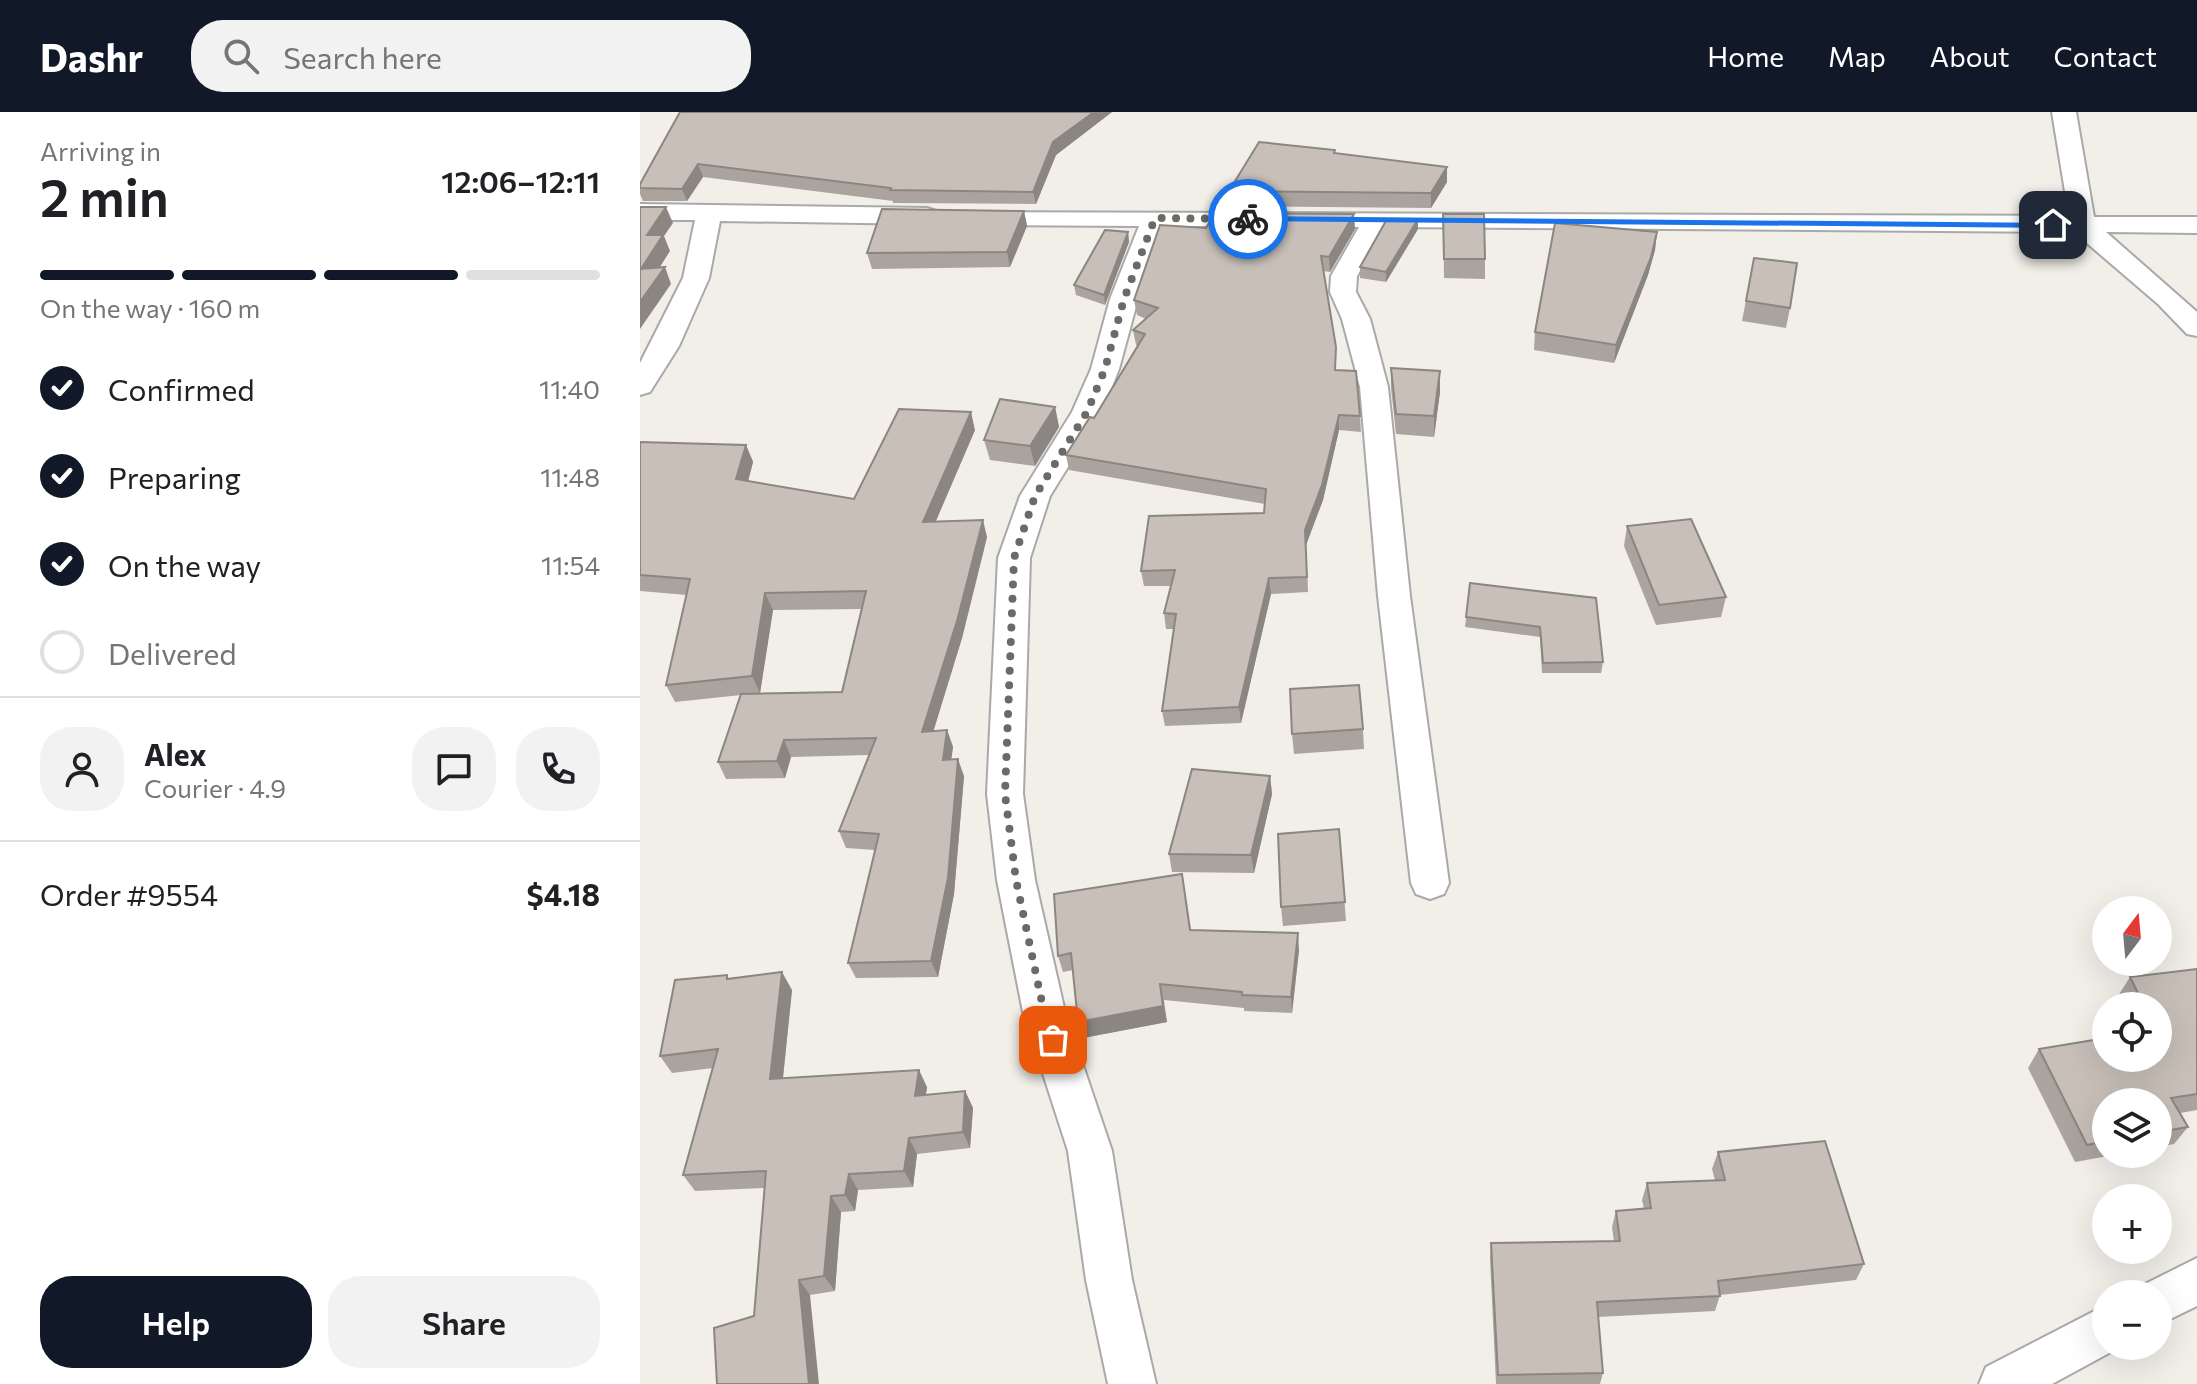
<!DOCTYPE html>
<html lang="en">
<head>
<meta charset="utf-8">
<style>
  body { margin:0; font-family:Commissioner,sans-serif; background:#f2f2f2; color:#202124; height:100vh; display:flex; flex-direction:column; font-size:30px; white-space:nowrap }
  * { box-sizing:border-box; margin:0 }
  p { font-size:26px; color:#757577 }
  .icon { flex:none; width:44px; height:44px; fill:none; stroke:currentColor; stroke-width:2; stroke-linecap:round; stroke-linejoin:round }
  .map { position:relative; flex:1; overflow:hidden }
  .details { display:flex; flex-direction:column; background:#fff; width:640px }
  .details>* { flex:none }
  .needle { width:52px; rotate:16deg }
  .buttons { position:absolute; left:1452px; top:784px; display:grid; gap:16px }
  .buttons a { display:grid; place-items:center; width:80px; height:80px; border-radius:50%; background:#fff; box-shadow:0 8px 32px #0002; font-size:40px }
  .pin { position:absolute; display:grid; place-items:center; width:68px; height:68px; color:#fff; margin:-34px; border-radius:16px; box-shadow:0 4px 12px #0006 }
  .courier { position:absolute; display:grid; place-items:center; width:80px; height:80px; margin:-40px; border:6px solid #1a73e8; border-radius:50%; background:#fff; color:#222; box-shadow:0 2px 10px #0007 }
  .overview em { font-style:normal; font-weight:600 }
  .overview div { display:flex; flex-direction:column-reverse }
  .overview { display:flex; align-items:center; justify-content:space-between; height:136px; padding:0 40px }
  h1 { font-size:52px; font-weight:600; line-height:60px }
  .bar { display:grid; grid-template-columns:repeat(4,1fr); gap:12px 8px; align-content:center; height:96px; padding:0 40px }
  .bar i { height:10px; border-radius:6px; background:#e0e0e0 }
  .bar .active { background:#111827 }
  .bar p { grid-column:span 4 }
  .line { display:flex; align-items:center; gap:20px; padding:0 40px; border-top:2px solid #e0e0e0 }
  .line div { flex:1 }
  .round { display:grid; place-items:center; flex:none; width:84px; height:84px; border-radius:32px; background:#f2f2f2 }
  ol { padding:0 40px; list-style:none }
  li { display:flex; align-items:center; gap:24px; height:88px }
  li p { margin-inline-start:auto }
  li .icon { padding:8px; border-radius:50%; background:#111827; color:#fff; stroke-width:4 }
  li:last-child { color:#757577 }
  li i { width:44px; height:44px; border:4px solid #e0e0e0; border-radius:50% }
  .button { display:flex; gap:16px; margin-top:auto; padding:16px 40px }
  .button a { flex:1; height:92px; border-radius:32px; background:#111827; color:#fff; font-size:32px; font-weight:600; line-height:92px; text-align:center }
  .button a+a { background:#f2f2f2; color:#202124 }
  header { display:flex; align-items:center; gap:48px; box-sizing:border-box; height:112px; padding:0 40px; background:#111827; color:#fff }
  header strong { font-size:38px }
  nav { display:flex; gap:44px; margin-inline-start:auto; font-size:28px }
  .search { width:560px; height:72px; background:#f2f2f2; display:flex; align-items:center; gap:20px; box-sizing:border-box; padding:0 28px; border-radius:32px; color:#757577; font-size:30px }
  main { display:flex; flex:1; min-height:0 }
  .map>svg:first-child { display:block }
</style>
</head>
<body>
<header>
<strong>Dashr</strong>
<div class="search"><svg class="icon" aria-label="search" viewBox="0 0 24 24"><circle cx="10" cy="10" r="6"/><path d="M15 15l6 6"/></svg>Search here</div>
<nav><a>Home</a><a>Map</a><a>About</a><a>Contact</a></nav>
</header>
<main>
<section class="details">
<div class="overview"><div><h1>2 min</h1><p>Arriving in</p></div><em>12:06–12:11</em></div>
<div class="bar"><i class="active"></i><i class="active"></i><i class="active"></i><i></i><p>On the way · 160 m</p></div>
<ol>
<li><svg class="icon" aria-label="check" viewBox="0 0 24 24"><path d="M5 12l5 5 9-10"/></svg>Confirmed<p>11:40</p></li>
<li><svg class="icon" aria-label="check" viewBox="0 0 24 24"><path d="M5 12l5 5 9-10"/></svg>Preparing<p>11:48</p></li>
<li><svg class="icon" aria-label="check" viewBox="0 0 24 24"><path d="M5 12l5 5 9-10"/></svg>On the way<p>11:54</p></li>
<li><i></i>Delivered</li>
</ol>
<div class="line" style="height:144px"><a class="round"><svg class="icon" aria-label="person" viewBox="0 0 24 24"><circle cx="12" cy="8" r="4"/><path d="M4 21q1-7 8-7t8 7"/></svg></a><div><b>Alex</b><p>Courier · 4.9</p></div><a class="round"><svg class="icon" aria-label="chat" viewBox="0 0 24 24"><path d="M4 5h16v11H9l-5 4z"/></svg></a><a class="round"><svg class="icon" aria-label="phone" viewBox="0 0 24 24"><path d="M5 4h4l2 5-3 2q2 4 5 5l2-3 5 2v4C11 20 4 13 5 4z"/></svg></a></div>
<div class="line" style="height:104px"><div>Order #9554</div><b>$4.18</b></div>
<div class="button"><a>Help</a><a>Share</a></div>
</section>
<div class="map">
<svg width="1557" height="1272" viewBox="0 0 1557 1272">
  <rect width="100%" height="100%" fill="#f2efe9"/>
  <g fill="none" stroke-linecap="round" stroke-linejoin="round">
    <!-- minor casing -->
    <g stroke="#a9a9a9" stroke-width="4">
      <g id="minor">
        <path d="M1412 0H1436L1454 105H1557V121L1466 120 1557 200V224L1547 222 1518 192 1434 120 745 115 717 164 716 180 730 207 748 275 770 484 809 771 804 782 790 787 776 782 771 771 738 484 720 275 702 207 690 180 691 164 719 115 525 114 498 187 479 257 462 300 410 384 390 446 383 682 395 768 425 900 472 1039 492 1168 516 1272H468L446 1168 428 1039 383 900 357 768 347 682 358 446 380 384 432 300 451 257 470 187 499 114 339 113 330 110 326 105 330 100 1429 104Z"/>
        <path d="M0 92 287 96 296 99 300 104 296 109 287 112 80 109 69 166 39 234 10 280 0 283V251L43 166 55 108H0Z"/>
        <path d="M1557 1146V1194L1518 1213V1182H1498L1501 1174Z"/>
        <path d="M1466 1193V1234H1482L1412 1272H1339L1346 1255Z"/>
      </g>
    </g>
    <!-- minor -->
    <use href="#minor" fill="#fff" fill-rule="evenodd"/>
  </g>
  <!-- wall -->
  <g fill="#aba49e" fill-rule="evenodd">
    <path d="M40 0H472L416 43 396 92 253 91V89L63 65 47 89H3L0 82V72Z"/>
    <path d="M695 38V41L807 55V70L791 96 590 94 589 79Z"/>
    <path d="M384 99 387 114 370 155 232 157 227 141Z"/>
    <path d="M803 102 845 147V167L804 166Z"/>
    <path d="M566 116 715 117 690 160 683 159 696 235V258L720 304 721 320 699 318 683 388 666 433 668 480 631 482 601 611 525 614 522 599 534 517H526L524 501 531 474H504L501 459 624 401 625 392 429 358 426 343 454 306 498 234 496 233 493 218 506 207 497 203 494 188Z"/>
    <path d="M778 117 746 170 720 166V155Z"/>
    <path d="M488 120 489 130 465 193 436 183 434 173Z"/>
    <path d="M1017 120 1015 138 1008 163 974 251 894 238 895 220Z"/>
    <path d="M1114 146 1150 196 1146 216 1102 209Z"/>
    <path d="M751 256 800 280 794 325 756 322 751 276Z"/>
    <path d="M415 295 419 315 395 354 350 348 344 328Z"/>
    <path d="M335 318 296 409 347 425 322 526 293 619 307 618 313 635 311 647 324 664 314 782 298 865 216 866 208 851 235 738 206 736 199 719 229 643 151 645 145 666 86 667 78 650 101 583 35 590 26 573 47 483 0 479V330L106 333 113 350 108 369 214 387ZM222 497 202 580 111 582 120 581 133 498Z"/>
    <path d="M987 414 1086 485 1081 505 1016 513 984 434Z"/>
    <path d="M830 471 963 550 961 561H902L900 525 825 515Z"/>
    <path d="M723 617 724 637 654 642 652 622Z"/>
    <path d="M630 664 632 682 614 761 532 760 529 742Z"/>
    <path d="M699 717 706 809 643 814 641 795Z"/>
    <path d="M542 762 551 818 659 838 652 901 604 899V896L524 888 527 910 443 926 433 858 423 860 418 844Z"/>
    <path d="M1557 857V998L1540 1001 1548 1015 1534 1032 1518 1035V990H1466V1042H1479L1435 1050 1388 956 1399 937 1518 946V894H1479L1482 890 1478 884 1490 865Z"/>
    <path d="M90 867 152 878 143 966 287 975 286 983 325 979 333 996 330 1036 277 1042 273 1075 218 1078 215 1099 201 1100 195 1179 170 1183 114 1204 125 1076 55 1079 43 1063 73 956 32 961 20 944Z"/>
    <path d="M1078 1040 1224 1152 1216 1168 1080 1183 1075 1199 958 1205 963 1261 960 1272H856L850 1147 851 1131 974 1130 972 1115 976 1099 1004 1097 1002 1088 1007 1071 1075 1068 1072 1057Z"/>
  </g>
  <!-- shaded-wall -->
  <g fill="#8b8681">
    <path d="M454 0H472L416 43 396 92 393 80 413 30Z"/>
    <path d="M58 52 63 65 47 89 42 77Z"/>
    <path d="M807 55V70L791 96V81Z"/>
    <path d="M26 95 33 111 24 124 30 139 8 174 1 157 7 123Z"/>
    <path d="M384 99 387 114 370 155 367 140Z"/>
    <path d="M714 102 715 117 690 160 689 145Z"/>
    <path d="M778 107V117L746 170V160Z"/>
    <path d="M488 120 489 130 465 193 464 183Z"/>
    <path d="M1017 120 1015 138 1008 163 974 251 976 233Z"/>
    <path d="M25 155 31 172 0 217V190Z"/>
    <path d="M800 259V280L794 325V304Z"/>
    <path d="M415 295 419 315 395 354 390 334Z"/>
    <path d="M331 300 335 318 288 427 283 410Z"/>
    <path d="M699 303V318L683 388 666 433 668 480 665 418Z"/>
    <path d="M106 333 113 350 104 385 96 367Z"/>
    <path d="M343 408 347 425 322 526 288 637 282 620Z"/>
    <path d="M629 466 631 482 601 611 599 595Z"/>
    <path d="M125 481 133 498 120 581 112 564Z"/>
    <path d="M307 618 313 635 309 665 303 648Z"/>
    <path d="M144 628 151 645 145 666 137 649Z"/>
    <path d="M318 647 324 664 314 782 298 865 291 849Z"/>
    <path d="M630 664 632 682 614 761 611 743Z"/>
    <path d="M658 821 659 838 652 901 651 885Z"/>
    <path d="M142 860 152 878 141 984 130 967Z"/>
    <path d="M520 872 527 910 443 926 438 910Z"/>
    <path d="M279 958 287 975 283 1001 275 984Z"/>
    <path d="M325 979 333 996 330 1036 323 1020Z"/>
    <path d="M269 1026 277 1042 273 1075 264 1059Z"/>
    <path d="M209 1062 218 1078 215 1099 205 1083Z"/>
    <path d="M191 1084 201 1100 195 1179 184 1164Z"/>
    <path d="M159 1168 170 1183 179 1272H169Z"/>
  </g>
  <!-- building -->
  <g fill="#c7bfb8" stroke="#8b8681" stroke-width="2">
    <path d="M40 0H454L413 30 393 80 250 78 251 76 58 52 42 77 0 76V72Z"/>
    <path d="M619 30 695 38 694 41 807 55 791 81 589 79Z"/>
    <path d="M0 95H26L7 123H23L1 157 25 155 0 190Z"/>
    <path d="M242 97 384 99 367 140 227 141Z"/>
    <path d="M575 101 714 102 689 145 681 144 696 235 695 258 716 259 720 304 699 303 682 373 665 418 667 465 629 466 599 595 522 599 536 502 524 501 535 458 501 459 509 404 624 401 626 377 426 343 450 305 454 306 505 222 493 218 518 196 494 188 520 113 566 116Z"/>
    <path d="M803 102H844L845 147H804Z"/>
    <path d="M747 107H778L746 160 720 155Z"/>
    <path d="M915 111 1017 120 1011 145 976 233 895 220Z"/>
    <path d="M465 118 488 120 464 183 434 173Z"/>
    <path d="M1114 146 1157 151 1150 196 1106 189Z"/>
    <path d="M751 256 800 259 794 304 756 302Z"/>
    <path d="M360 287 415 295 390 334 344 328Z"/>
    <path d="M259 297 331 300 283 410 343 408 317 509 282 620 307 618 303 648 318 647 308 766 291 849 208 851 239 722 199 719 236 626 144 628 137 649 78 650 101 582 202 580 226 479 125 481 112 564 26 573 50 467 0 463V330L106 333 96 367 214 387Z"/>
    <path d="M1051 407 1086 485 1019 493 987 414Z"/>
    <path d="M830 471 956 486 963 550 903 551 900 515 826 505Z"/>
    <path d="M719 573 723 617 652 622 650 577Z"/>
    <path d="M552 657 630 664 611 743 529 742Z"/>
    <path d="M699 717 705 790 641 795 638 722Z"/>
    <path d="M542 762 550 818 658 821 651 885 602 883V880L520 872 523 894 438 910 431 841 418 844 414 782Z"/>
    <path d="M1557 857V982L1531 986 1548 1015 1518 1020V990H1466V1029L1447 1033 1399 937 1466 926V946H1518V894H1492L1486 883 1498 881 1490 865Z"/>
    <path d="M142 860 130 967 279 958 275 984 325 979 323 1020 269 1026 264 1059 209 1062 205 1083 191 1084 184 1164 159 1168 169 1272H77L74 1216 114 1204 126 1059 43 1063 78 937 20 944 35 868 87 863V867Z"/>
    <path d="M1185 1029 1224 1152 1078 1169 1080 1184 957 1190 963 1261 858 1263 851 1131 980 1129 976 1099 1011 1096 1007 1071 1085 1068 1078 1040Z"/>
  </g>
  <!-- route -->
  <path fill="#1a73e8" d="M608 104 1413 111 1417 113 1413 116 605 109Z"/>
  <g fill="none" stroke-linecap="round" stroke-linejoin="round">
    <!-- done -->
    <path stroke="#6b6a68" stroke-width="8" stroke-dasharray="0 14.4" d="M413 928 404 900 376 768 365 682 374 446 395 384 447 300 465 257 484 187 515 106 608 107"/>
  </g>
</svg>
<div class="buttons">
<a><svg class="needle" viewBox="-14 -14 28 28"><path d="M0-13l5 13h-10z" fill="#e53935"/><path d="M0 13l5-13h-10z" fill="#757577"/></svg></a>
<a><svg class="icon" aria-label="locate" viewBox="0 0 24 24"><circle cx="12" cy="12" r="6"/><path d="M12 2v4M12 18v4M2 12h4M18 12h4"/></svg></a>
<a><svg class="icon" aria-label="layers" viewBox="0 0 24 24"><path d="M12 4l9 5-9 5-9-5zM3 14l9 5 9-5"/></svg></a>
<a>+</a>
<a>−</a>
</div>
<div class="pin" style="left:413px;top:928px;background:#ea580c"><svg class="icon" aria-label="bag" viewBox="0 0 24 24"><path d="M5 8h14l-1 12H6zM9 8a3 3 0 0 1 6 0"/></svg></div>
<div class="pin" style="left:1413px;top:113px;background:#1f2937"><svg class="icon" aria-label="home" viewBox="0 0 24 24"><path d="M3 11l9-7 9 7M6 9v11h12V9"/></svg></div>
<div class="courier" style="left:608px;top:107px"><svg class="icon" aria-label="bike" viewBox="0 0 24 24"><circle cx="6" cy="16" r="4"/><circle cx="18" cy="16" r="4"/><path d="M6 16l4-8h5l3 8M10 8l3 8H6M13 5h3"/></svg></div>
</div>
</main>
</body>
</html>
